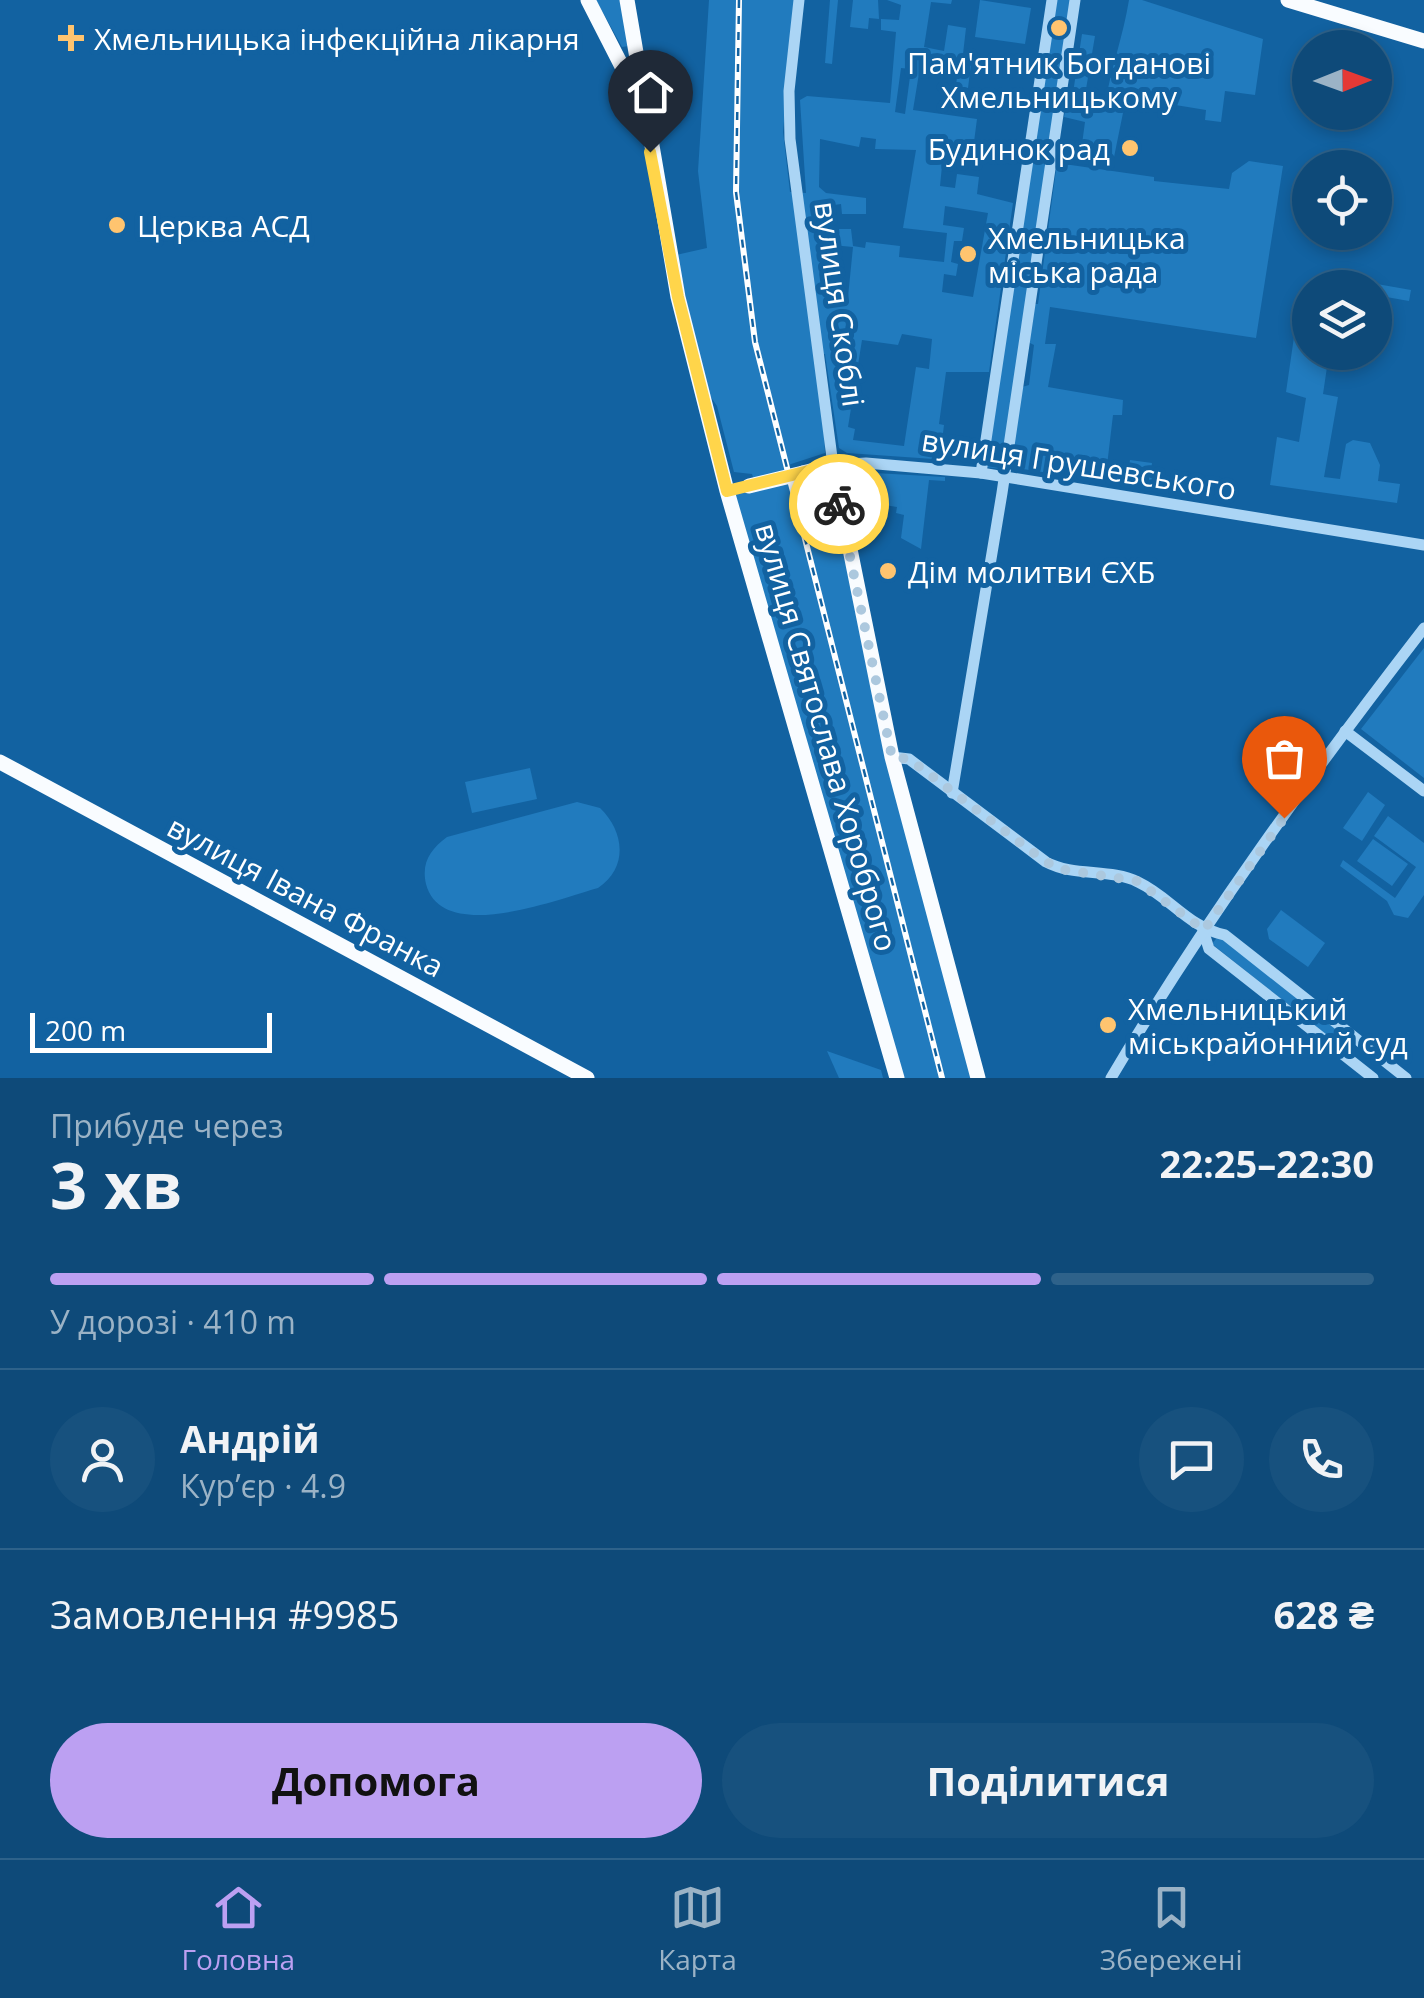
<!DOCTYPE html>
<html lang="uk">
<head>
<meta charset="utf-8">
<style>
  body { margin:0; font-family:"Open Sans",sans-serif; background:#17517e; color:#f1f3f6; height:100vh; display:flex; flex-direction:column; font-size:38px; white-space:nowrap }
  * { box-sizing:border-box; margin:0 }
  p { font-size:32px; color:#9bb3c6 }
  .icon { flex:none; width:55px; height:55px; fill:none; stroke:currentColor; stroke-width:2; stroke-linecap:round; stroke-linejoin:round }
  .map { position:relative; height:1078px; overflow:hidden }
  .panel { display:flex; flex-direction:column; background:#0e4a79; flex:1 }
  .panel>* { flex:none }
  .needle { width:65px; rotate:89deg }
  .controls { position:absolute; left:1292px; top:30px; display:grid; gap:20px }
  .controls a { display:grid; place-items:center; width:100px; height:100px; border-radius:50%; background:#0e4a79; box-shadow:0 5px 15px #0003,0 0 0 2px #2e628a; font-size:50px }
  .scale { position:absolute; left:30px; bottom:25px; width:242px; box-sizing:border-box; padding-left:10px; border:5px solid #fff; border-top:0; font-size:28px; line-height:35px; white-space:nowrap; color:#fff; -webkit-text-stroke:8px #1262a1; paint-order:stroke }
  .pin { position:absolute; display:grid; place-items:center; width:85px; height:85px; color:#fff; margin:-102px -42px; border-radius:50% 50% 50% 0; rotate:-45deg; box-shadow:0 0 10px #0007 }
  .pin .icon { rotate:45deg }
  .courier { position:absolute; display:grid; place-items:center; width:100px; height:100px; margin:-50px; border:8px solid #ffd54a; border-radius:50%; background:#fff; color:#222; box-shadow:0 2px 12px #0007 }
  .summary em { font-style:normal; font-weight:700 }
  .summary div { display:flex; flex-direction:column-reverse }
  .summary { display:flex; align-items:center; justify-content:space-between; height:170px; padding:0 50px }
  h1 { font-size:65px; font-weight:700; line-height:75px }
  .bar { display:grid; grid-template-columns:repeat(4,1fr); gap:15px 10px; align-content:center; height:120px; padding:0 50px }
  .bar i { height:12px; border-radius:8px; background:#2e628a }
  .bar .on { background:#bca0f2 }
  .bar p { grid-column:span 4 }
  .line { display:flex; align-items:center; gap:25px; padding:0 50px; border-top:2px solid #2e628a }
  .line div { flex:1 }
  .round { display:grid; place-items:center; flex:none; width:105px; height:105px; border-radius:52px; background:#17517e }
  .cta { display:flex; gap:20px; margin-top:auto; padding:20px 50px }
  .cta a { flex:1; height:115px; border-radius:60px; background:#bca0f2; color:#111; font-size:40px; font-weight:700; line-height:115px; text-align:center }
  .cta a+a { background:#17517e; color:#f1f3f6 }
  .tabs { display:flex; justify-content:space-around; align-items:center; height:140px; border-top:2px solid #2e628a; background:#0e4a79; font-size:28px; color:#9bb3c6 }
  .tabs a { display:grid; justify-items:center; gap:5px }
  .tabs .on { color:#bca0f2 }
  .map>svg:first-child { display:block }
</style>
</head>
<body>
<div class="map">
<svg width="1424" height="1078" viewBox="0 0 1424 1078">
  <rect width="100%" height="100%" fill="#1262a1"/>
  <!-- green -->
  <g fill="#217bbe" fill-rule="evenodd">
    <path d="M596 0H623L629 46 622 47Z"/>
    <path d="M709 0H795L783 132 790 192 806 193 800 100 807 96 890 103 896 32 881 30V19L899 20 901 5 887 0H952L951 4 931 2 924 47 944 51 948 25 966 28 963 54 972 56 968 88 956 86 959 59 943 56 941 64 921 61 913 110 977 119 974 142 1007 146 1004 164 943 156 940 186 955 188 957 174 979 177 977 194 1013 203 989 372H946L939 424 944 425 943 433H930L928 451 949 453 948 460 847 453 839 448 825 354 820 355 825 453 788 465 794 485 818 480 831 492 888 754 973 1078H900L731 493 756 487 752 474 734 472 717 406 708 393 676 255 707 248 698 171ZM901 68 911 69 905 114 895 112ZM861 137 876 139 875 149 916 150 903 228 947 233 944 262 899 257 900 246 866 242 865 248 853 246 851 229H829L827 206 841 204 842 214H866V198L826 193 819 187 820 139 859 147ZM945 206 988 213 973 297 942 292 944 274 956 276 958 264 951 262 954 241H962L964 228 943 225ZM832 245 853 247 848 297 828 295ZM902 334 932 339 929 369 916 367 904 446 853 440 855 429 848 427 862 340 898 345Z"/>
    <path d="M830 0H838L832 64 825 63Z"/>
    <path d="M853 0H878L879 19 869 18 868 29 850 27Z"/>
    <path d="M980 0 1031 8 1025 44 975 37Z"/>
    <path d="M1055 0H1072L1002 469 985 467Z"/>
    <path d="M1129 0H1142L1263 39 1255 95 1225 91 1221 122 1205 120 1206 110 1151 101 1148 111 1124 108 1113 162 1105 152 1097 151 1088 158 1090 145 1082 144 1085 122 1064 117 1067 102 1105 105C1111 67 1123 37 1129 0Z"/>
    <path d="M1082 34 1095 36 1085 95 1073 93Z"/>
    <path d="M1249 161 1283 166 1256 338 1050 307 1045 344H1056L1048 387 1123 400 1122 415H1113L1106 474 1127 477 1130 460 1152 463 1150 477 1169 481V491L1010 467 1022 387 1029 385 1034 345 1028 342 1033 304H1038L1057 163 1154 177V181L1229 189 1232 173Z"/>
    <path d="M1377 284 1411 290 1409 301 1375 295Z"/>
    <path d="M1294 337 1310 339V352L1359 353 1357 370 1327 367 1323 394 1338 397 1324 477 1340 479 1346 444 1353 440 1370 443 1380 465 1378 481 1400 484 1397 503 1270 485 1277 437 1299 442 1306 398 1286 392Z"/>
    <path d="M857 472 945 477V481L929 480 921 549 901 538 904 515 896 513 897 507 878 504 869 545 855 548 843 489 848 474Z"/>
    <path d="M1424 648V778L1361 729Z"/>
    <path d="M530 768 537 799 472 813 465 782Z"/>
    <path d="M1368 792 1385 805 1362 841 1343 828Z"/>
    <path d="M577 802 600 808C624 831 629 867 598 888 558 899 442 945 426 884 421 862 431 849 447 837Z"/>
    <path d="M1388 816 1424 843V895L1408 918 1394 915 1387 901 1340 866 1343 860 1395 898 1416 867 1374 836Z"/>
    <path d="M1373 839 1408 864 1392 886 1357 861Z"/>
    <path d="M1281 910 1325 943 1308 967 1269 939 1267 929Z"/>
    <path d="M1219 935 1354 1044 1348 1052 1212 944Z"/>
    <path d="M827 1051 881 1070 883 1078H839Z"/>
  </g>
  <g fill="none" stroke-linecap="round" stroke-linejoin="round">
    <!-- minor -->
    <g stroke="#abd5f5" stroke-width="11">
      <path d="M799 0 789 91 790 139 833 465 866 463 981 473 1424 545"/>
      <path d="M981 473 1052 0"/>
      <path d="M1345 731 1424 791"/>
      <path d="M892 757 909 759 1046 862C1074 877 1110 868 1138 882 1170 897 1188 927 1225 935L1406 1078"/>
      <path d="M952 793 1002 493 1075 0"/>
      <path d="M1203 930 1209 949 1373 1078"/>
      <path d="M1111 1078C1204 921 1312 773 1424 628"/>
    </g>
    <!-- major -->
    <g stroke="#f9fcff" stroke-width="15">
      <path d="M588 0 634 90"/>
      <path d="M627 0 678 297 727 491 897 1078"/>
      <path d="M1288 0 1424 41"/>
      <path d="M803 473 833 465 892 757 978 1078"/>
      <path d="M0 762 587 1078"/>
    </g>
    <!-- rail casing -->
    <g stroke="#fff" stroke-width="6">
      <path id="rail" d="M739 0 736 192 755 342 942 1078"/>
    </g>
    <!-- rail -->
    <use href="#rail" stroke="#1262a1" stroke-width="2.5" stroke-dasharray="8" stroke-linecap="butt"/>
    <!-- major-bridge -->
    <path stroke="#f9fcff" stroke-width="15" d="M749 486 803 473"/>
  </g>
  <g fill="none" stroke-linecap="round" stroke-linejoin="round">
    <!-- done -->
    <path stroke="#acc8de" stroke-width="10" stroke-dasharray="0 18" d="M839 504 892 757 909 759 1046 862 1065 870 1137 881 1204 930 1284 818"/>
    <!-- route -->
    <path stroke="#ffd54a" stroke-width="12" d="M650 152 678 297 727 491 833 465 839 504"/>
  </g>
  <!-- markers -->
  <g fill="#ffc46f" stroke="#1262a1" stroke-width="4">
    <circle cx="1059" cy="28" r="10"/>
    <path d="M66 23h10v10h10v10h-10v10h-10v-10h-10v-10h10z"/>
    <circle cx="1130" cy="148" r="10"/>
    <circle cx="117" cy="225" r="10"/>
    <circle cx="968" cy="254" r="10"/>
    <circle cx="888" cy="571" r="10"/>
    <circle cx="1108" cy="1025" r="10"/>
  </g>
  <g text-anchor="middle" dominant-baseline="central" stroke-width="10" stroke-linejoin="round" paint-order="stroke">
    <!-- poi labels -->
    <g font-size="30" fill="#fff" stroke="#1262a1" text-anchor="start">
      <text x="94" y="38">Хмельницька інфекційна лікарня</text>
      <text x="1059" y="62" text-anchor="middle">Пам'ятник Богданові<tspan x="1059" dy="34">Хмельницькому</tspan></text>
      <text x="1110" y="148" text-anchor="end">Будинок рад</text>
      <text x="137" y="225">Церква АСД</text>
      <text x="988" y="237">Хмельницька<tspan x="988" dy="34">міська рада</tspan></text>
      <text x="908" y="571">Дім молитви ЄХБ</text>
      <text x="1128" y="1008">Хмельницький<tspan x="1128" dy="34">міськрайонний суд</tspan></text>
    </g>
    <!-- street labels -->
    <g font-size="30" fill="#fff" stroke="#1262a1">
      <text transform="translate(840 304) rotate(82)">вулиця Скоблі</text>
      <text transform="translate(1079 464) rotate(9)">вулиця Грушевського</text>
      <text transform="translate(827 737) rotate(74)">вулиця Святослава Хороброго</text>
      <text transform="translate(306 896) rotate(28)">вулиця Івана Франка</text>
    </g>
  </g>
</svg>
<div class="controls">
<a><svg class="needle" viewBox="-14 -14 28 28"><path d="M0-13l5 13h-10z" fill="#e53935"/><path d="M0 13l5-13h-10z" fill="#9bb3c6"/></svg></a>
<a><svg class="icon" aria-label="locate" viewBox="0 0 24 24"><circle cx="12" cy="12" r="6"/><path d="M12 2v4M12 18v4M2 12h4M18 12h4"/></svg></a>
<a><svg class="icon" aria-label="layers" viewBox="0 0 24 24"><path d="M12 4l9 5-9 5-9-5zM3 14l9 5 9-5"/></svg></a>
</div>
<div class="scale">200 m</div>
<div class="pin" style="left:1284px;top:818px;background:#ea580c"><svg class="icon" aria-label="bag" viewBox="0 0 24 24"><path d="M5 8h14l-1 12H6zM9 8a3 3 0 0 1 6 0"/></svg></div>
<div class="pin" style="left:650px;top:152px;background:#1f2937"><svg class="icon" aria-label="home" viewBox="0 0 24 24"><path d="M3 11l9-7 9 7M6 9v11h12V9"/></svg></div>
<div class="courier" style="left:839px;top:504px"><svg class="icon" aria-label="bike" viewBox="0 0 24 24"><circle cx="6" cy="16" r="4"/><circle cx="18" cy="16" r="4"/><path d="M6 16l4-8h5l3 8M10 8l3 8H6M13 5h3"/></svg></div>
</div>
<section class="panel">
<div class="summary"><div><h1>3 хв</h1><p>Прибуде через</p></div><em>22:25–22:30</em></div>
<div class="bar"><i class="on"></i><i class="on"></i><i class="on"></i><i></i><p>У дорозі · 410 m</p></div>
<div class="line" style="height:180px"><a class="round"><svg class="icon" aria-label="person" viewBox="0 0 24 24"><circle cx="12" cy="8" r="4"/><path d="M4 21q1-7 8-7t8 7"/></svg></a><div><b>Андрій</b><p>Кур’єр · 4.9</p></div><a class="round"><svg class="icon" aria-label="chat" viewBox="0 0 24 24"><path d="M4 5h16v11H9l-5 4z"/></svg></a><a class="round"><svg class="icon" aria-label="phone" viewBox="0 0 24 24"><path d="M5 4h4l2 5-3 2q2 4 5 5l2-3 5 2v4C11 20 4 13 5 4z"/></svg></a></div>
<div class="line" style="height:130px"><div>Замовлення #9985</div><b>628 ₴</b></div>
<div class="cta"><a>Допомога</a><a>Поділитися</a></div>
</section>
<nav class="tabs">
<a class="on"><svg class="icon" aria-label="home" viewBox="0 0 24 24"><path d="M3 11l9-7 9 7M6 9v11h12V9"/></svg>Головна</a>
<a><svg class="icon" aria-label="map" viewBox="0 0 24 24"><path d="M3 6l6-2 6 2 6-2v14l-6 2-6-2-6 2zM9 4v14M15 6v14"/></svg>Карта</a>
<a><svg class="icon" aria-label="saved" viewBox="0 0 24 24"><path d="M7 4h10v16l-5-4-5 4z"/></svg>Збережені</a>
</nav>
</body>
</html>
